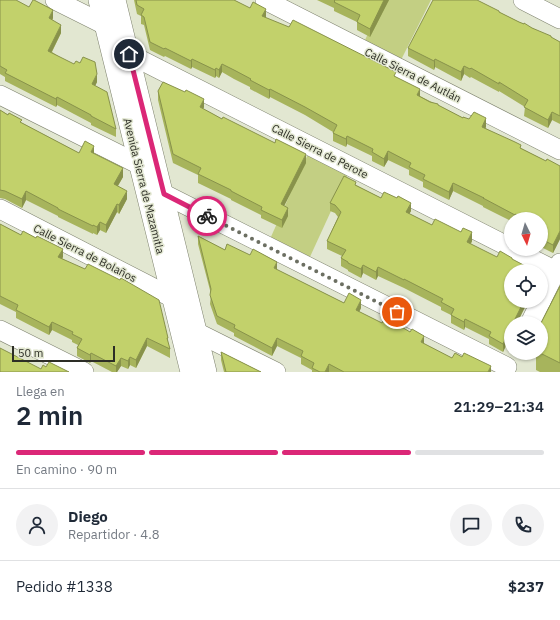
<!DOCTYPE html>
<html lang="es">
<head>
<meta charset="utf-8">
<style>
  body { margin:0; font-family:"IBM Plex Sans",sans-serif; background:#f2f2f3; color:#1f2937; height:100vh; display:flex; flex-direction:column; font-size:15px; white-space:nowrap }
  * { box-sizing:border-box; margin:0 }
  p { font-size:13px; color:#747a83 }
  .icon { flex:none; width:22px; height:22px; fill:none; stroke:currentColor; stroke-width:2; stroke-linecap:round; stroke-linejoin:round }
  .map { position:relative; height:372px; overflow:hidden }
  .side { display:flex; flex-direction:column; background:#fff; flex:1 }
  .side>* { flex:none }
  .needle { width:26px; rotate:175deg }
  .buttons { position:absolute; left:504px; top:212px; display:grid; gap:8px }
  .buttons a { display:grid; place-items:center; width:44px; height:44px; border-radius:50%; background:#fff; box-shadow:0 1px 3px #0004; font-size:20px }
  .scale { position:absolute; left:12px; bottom:10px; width:103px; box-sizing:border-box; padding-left:4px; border:2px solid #2d2e26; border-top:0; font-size:11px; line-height:14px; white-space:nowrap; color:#2d2e26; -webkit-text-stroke:3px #e2e7d1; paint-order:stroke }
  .pin { position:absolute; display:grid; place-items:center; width:34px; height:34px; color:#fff; margin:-17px; border:2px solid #fff; border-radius:50%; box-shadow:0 1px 4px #0007 }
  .courier { position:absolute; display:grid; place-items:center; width:40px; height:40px; margin:-20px; border:3px solid #db2777; border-radius:50%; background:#fff; color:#222; box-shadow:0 1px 5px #0007 }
  .summary em { font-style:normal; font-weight:600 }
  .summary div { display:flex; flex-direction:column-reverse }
  .summary { display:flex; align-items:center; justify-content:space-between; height:68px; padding:0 16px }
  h1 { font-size:26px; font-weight:600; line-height:30px }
  .bar { display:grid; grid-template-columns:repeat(4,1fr); gap:6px 4px; align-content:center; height:48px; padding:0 16px }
  .bar i { height:5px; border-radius:3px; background:#e0e1e3 }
  .bar .selected { background:#db2777 }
  .bar p { grid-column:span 4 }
  .line { display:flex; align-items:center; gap:10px; padding:0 16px; border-top:1px solid #e0e1e3 }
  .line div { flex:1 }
  .round { display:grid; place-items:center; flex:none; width:42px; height:42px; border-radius:21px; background:#f2f2f3 }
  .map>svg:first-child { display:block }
</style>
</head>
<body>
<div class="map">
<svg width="560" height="372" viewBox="0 0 560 372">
  <rect width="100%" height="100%" fill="#e2e7d1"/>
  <!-- green -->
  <g fill="#c3cf83">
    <path d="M384 0H431L401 60 365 40Z"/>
    <path d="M308 154 348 174 309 259 270 239Z"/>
  </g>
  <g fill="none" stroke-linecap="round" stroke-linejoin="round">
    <!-- minor casing -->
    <g stroke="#7e826e" stroke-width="20">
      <g id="minor">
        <path d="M55 0 103 24"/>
        <path d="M98 0 190 372"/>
        <path d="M116 0 207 372"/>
        <path d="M265 0 560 150"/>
        <path d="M523 0 560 19"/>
        <path d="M129 54 511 248"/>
        <path d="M0 95 138 164"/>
        <path d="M164 194 507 367"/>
        <path d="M0 209 171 297"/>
        <path d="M512 249 556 271"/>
        <path d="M541 301 560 263"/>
        <path d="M530 323 541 301"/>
        <path d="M0 330 84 372"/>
        <path d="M198 333 276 372"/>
      </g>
    </g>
    <!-- minor -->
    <use href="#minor" stroke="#fff" stroke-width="19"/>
  </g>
  <!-- wall -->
  <g fill="#a7b45c">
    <path d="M0 0 29 7 53 18 52 20 61 33 52 52 97 82 95 86 116 129V137L91 125V123L57 105 56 107 5 81V77L0 74Z"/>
    <path d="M134 0H234L266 17V18L396 77 420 96 463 118 486 127 485 128 521 148 546 161 560 166V239L553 253 541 247V219H511V221L483 207V206L453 191 449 200 423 187V182L409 175V170L388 160 384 167 372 161V156L347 144 346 147 333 141V132L305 115 270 97 269 99 250 89V87L234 79 222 72 219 78 216 76 215 78 192 67 191 69 165 56 164 57 150 50 144 25 141 24V16L137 14Z"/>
    <path d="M317 0H389L370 37 357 30V22L334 11V8Z"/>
    <path d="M499 12 560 42V124L552 120 548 128 524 116 525 107 499 91V92L471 77 470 78 464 74 461 81 435 67 434 70 408 56V48Z"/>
    <path d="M158 91 204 107 203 109 306 163 284 206 288 216 282 228 261 218V215L231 200V199L198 183V175L173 163 158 100Z"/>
    <path d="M0 110 22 123 79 153 94 154 123 177 118 186 127 199 119 214 117 212 106 233 100 230 97 235 93 233V234L58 217V216L26 200 22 208 5 199 0 198Z"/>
    <path d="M356 185 381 198 411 211 409 214 432 225 472 241 471 244 511 301H528L517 323H511V335L503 352 489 344V339L465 327 464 330 451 323V315L441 310V307L404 288 378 276 376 280 363 273 361 278 348 271V270L341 266V258L342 256 327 249V241L338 217 335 213 330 211V203Z"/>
    <path d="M0 224 21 235 36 238 63 257 62 258 168 338V343L170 349V358L147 346 136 368 130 365 128 369 121 366 117 372H112L91 361 90 363 77 356V348L78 345 72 342V340L52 330 49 335 16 318V312L0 304Z"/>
    <path d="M198 236 225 250 277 270 344 303 361 308 359 312 452 358 491 372H312V370L301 364V358L277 346 272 356 234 336V333L217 324 210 304 211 294 198 244Z"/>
    <path d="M560 286V372H540L536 370V353H541V323Z"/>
    <path d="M221 352 261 372H224L221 360Z"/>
  </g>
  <!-- shaded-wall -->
  <g fill="#88924b">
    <path d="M384 0H389L370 37V29Z"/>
    <path d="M266 9V17L262 24V16Z"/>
    <path d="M53 10V18L49 27V18Z"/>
    <path d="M61 25V33L48 59V51Z"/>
    <path d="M192 59V67L191 69V61Z"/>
    <path d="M435 59V67L434 70V61Z"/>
    <path d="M222 64V72L219 78V70Z"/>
    <path d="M464 66V74L461 81V72Z"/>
    <path d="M216 68V76L215 78V70Z"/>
    <path d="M97 74V82L92 92V84Z"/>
    <path d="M270 89V97L269 99V90Z"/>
    <path d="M420 89V98L417 95Z"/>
    <path d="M57 97V105L56 107V99Z"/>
    <path d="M204 99V107L200 116V107Z"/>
    <path d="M552 112V120L548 128V120Z"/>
    <path d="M486 118V127L482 135V127Z"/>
    <path d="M347 136V144L346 147V139Z"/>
    <path d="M94 146V154L91 152Z"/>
    <path d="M388 151V160L384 167V159Z"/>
    <path d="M306 154V163L281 212V204Z"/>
    <path d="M123 168V177L114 192V184Z"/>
    <path d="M453 183V191L449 200V192Z"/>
    <path d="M26 191V200L22 208V199Z"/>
    <path d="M127 191V199L119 214V205Z"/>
    <path d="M411 203V211L406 220V212Z"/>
    <path d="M117 204V212L106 233V225Z"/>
    <path d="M288 208V216L282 228V220Z"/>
    <path d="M100 222V230L97 235V227Z"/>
    <path d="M560 231V239L553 253V245Z"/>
    <path d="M472 232V241L467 250V242Z"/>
    <path d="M63 249V257L58 265V257Z"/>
    <path d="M277 262V270L274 268Z"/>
    <path d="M363 265V273L361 278V269Z"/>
    <path d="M378 267V276L376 280V272Z"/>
    <path d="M361 300V308L356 318V310Z"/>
    <path d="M524 301H528L517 323H513Z"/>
    <path d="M465 319V327L464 330V322Z"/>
    <path d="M52 322V330L49 335V327Z"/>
    <path d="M511 327V335L503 352V344Z"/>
    <path d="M424 336V344L421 342Z"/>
    <path d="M147 338V346L136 368V360Z"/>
    <path d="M277 338V346L272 356V348Z"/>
    <path d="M91 353V361L90 363V355Z"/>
    <path d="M130 357V365L128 369V361Z"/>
    <path d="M121 358V366L117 372H116V366Z"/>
    <path d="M329 364V372H325Z"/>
    <path d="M491 366V372H488Z"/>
  </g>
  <!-- building -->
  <g fill="#c2d16b" stroke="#88924b">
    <path d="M0 0H16L29 7 33 0H34L53 10 49 18 61 25 48 51 74 64 76 61 80 63 83 57 95 62 97 74 92 84 107 92 116 129 91 116V115L57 97 56 99 5 73 7 70 0 66Z"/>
    <path d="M136 0H234L250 8 253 2 266 9 262 16 289 27 293 20 396 72 394 76 420 89 417 95 430 102 438 104V105L463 118V117L469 119 474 112 486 118 482 127 515 142 521 145 520 148 546 161 547 159 560 166V231L553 245 541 239V234L543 230 541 228V219H524L515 214V215L483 198H484L453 183 449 192 423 179 425 175 409 167 411 163 388 151 384 159 372 152 373 149 347 136 346 139 333 133 337 125 305 107 270 89 269 90 250 80 251 79 234 70 222 64 219 70 216 68 215 70 192 59 191 61 165 48 164 49 150 42 144 17 141 15 144 9 137 5Z"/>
    <path d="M334 0H384L370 29 357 22 360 15 334 2 335 1Z"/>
    <path d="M433 0H477L499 11V12L519 22 524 24V23L532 28 551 36V37L560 42V116L552 112 548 120 524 107 528 100 499 82V84L471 68 470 69 464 66 461 72 435 59 434 61 408 48Z"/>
    <path d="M163 82 185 92 186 90 204 99 200 107 213 114 222 119 223 117 275 143 276 139 306 154 281 204 288 208 282 220 261 210 262 207 231 191V190L198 174 201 168 173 154 158 91Z"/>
    <path d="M0 110 8 115 9 113 22 120 20 122 79 153 85 141 94 146 91 152 123 168 114 184 127 191 119 205 117 204 106 225 100 222 97 227 93 225V226L58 209V208L26 191 22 199 5 191 0 190Z"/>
    <path d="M344 176 356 182 355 185 381 198 384 192 397 198 398 196 411 203 406 212 432 225 435 219 461 232 463 228 472 232 467 242 497 257 500 251 512 258V259L535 271H511V301H524L513 323H511V327L503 344 489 336 491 332 465 319 464 322 451 315 454 309 441 302 443 299 404 279V280L378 267 376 272 363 265 361 269 348 263V262L341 258 346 250 327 241 341 212 335 205 330 203Z"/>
    <path d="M0 224 21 235 23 231 36 238 37 236 63 249 58 257 85 269 88 264 120 280 121 278 159 300 168 338H167L170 349 147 338 136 360 130 357 128 361 121 358 116 366 91 353 90 355 77 348 82 339 72 334 73 332 52 322 49 327 16 310 18 305 0 296Z"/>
    <path d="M198 236 225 250 227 244 250 255 253 249 277 262 274 268 344 303 349 293 361 300 356 310 382 323 385 317 410 332 412 329 424 336 421 342 452 358 455 353 462 357 464 353 491 366 488 372H344L329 364 325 372H320L312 368 314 363 301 356 303 351 277 338 272 348 234 328 235 325 217 316 210 295 211 289Z"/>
    <path d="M560 286V363L540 353H541V342L544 337 541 335V323Z"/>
    <path d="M0 348 41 369 43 365 46 367 49 362 69 372H0Z"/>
    <path d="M221 352 261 372H226Z"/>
  </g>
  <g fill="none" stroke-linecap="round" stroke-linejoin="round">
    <!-- done -->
    <path stroke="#6c6f62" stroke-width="4" stroke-dasharray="0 7.2" d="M207 216 397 312"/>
    <!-- route -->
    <path stroke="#db2777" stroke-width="5" d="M129 54 164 194 207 216"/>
  </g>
  <g text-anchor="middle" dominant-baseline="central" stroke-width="3" stroke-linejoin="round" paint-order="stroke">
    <!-- street labels -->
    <g font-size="11" fill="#2d2e26" stroke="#e2e7d1">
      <text transform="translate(413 75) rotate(27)">Calle Sierra de Autlán</text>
      <text transform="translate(320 151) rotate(27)">Calle Sierra de Perote</text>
      <text transform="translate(144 186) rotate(76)">Avenida Sierra de Mazamitla</text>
      <text transform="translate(85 253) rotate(27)">Calle Sierra de Bolaños</text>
    </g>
  </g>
</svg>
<div class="buttons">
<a><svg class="needle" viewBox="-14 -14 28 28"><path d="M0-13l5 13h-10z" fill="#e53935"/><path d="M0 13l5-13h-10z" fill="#747a83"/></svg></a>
<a><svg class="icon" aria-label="locate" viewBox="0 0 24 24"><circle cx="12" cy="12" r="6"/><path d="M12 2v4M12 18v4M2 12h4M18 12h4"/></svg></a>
<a><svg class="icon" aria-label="layers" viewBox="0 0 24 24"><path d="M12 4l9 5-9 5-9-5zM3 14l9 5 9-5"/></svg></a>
</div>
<div class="scale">50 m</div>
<div class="pin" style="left:397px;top:312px;background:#ea580c"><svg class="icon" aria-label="bag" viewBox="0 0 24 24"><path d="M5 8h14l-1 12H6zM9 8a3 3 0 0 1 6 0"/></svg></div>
<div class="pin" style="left:129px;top:54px;background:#1f2937"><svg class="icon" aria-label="home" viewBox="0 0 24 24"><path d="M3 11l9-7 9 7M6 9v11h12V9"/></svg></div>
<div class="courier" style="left:207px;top:216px"><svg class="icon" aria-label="bike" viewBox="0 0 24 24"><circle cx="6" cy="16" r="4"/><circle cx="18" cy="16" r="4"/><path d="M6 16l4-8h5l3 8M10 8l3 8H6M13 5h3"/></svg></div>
</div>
<section class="side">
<div class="summary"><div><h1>2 min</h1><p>Llega en</p></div><em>21:29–21:34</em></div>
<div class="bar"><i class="selected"></i><i class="selected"></i><i class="selected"></i><i></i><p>En camino · 90 m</p></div>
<div class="line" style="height:72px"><a class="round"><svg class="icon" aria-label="person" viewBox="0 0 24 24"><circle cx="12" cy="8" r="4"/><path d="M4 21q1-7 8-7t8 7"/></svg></a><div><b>Diego</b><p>Repartidor · 4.8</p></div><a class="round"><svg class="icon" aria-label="chat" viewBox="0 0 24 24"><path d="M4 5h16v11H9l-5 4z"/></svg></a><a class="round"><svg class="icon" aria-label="phone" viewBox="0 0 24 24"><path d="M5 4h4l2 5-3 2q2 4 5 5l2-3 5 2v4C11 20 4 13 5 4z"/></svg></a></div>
<div class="line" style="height:52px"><div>Pedido #1338</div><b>$237</b></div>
</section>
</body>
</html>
